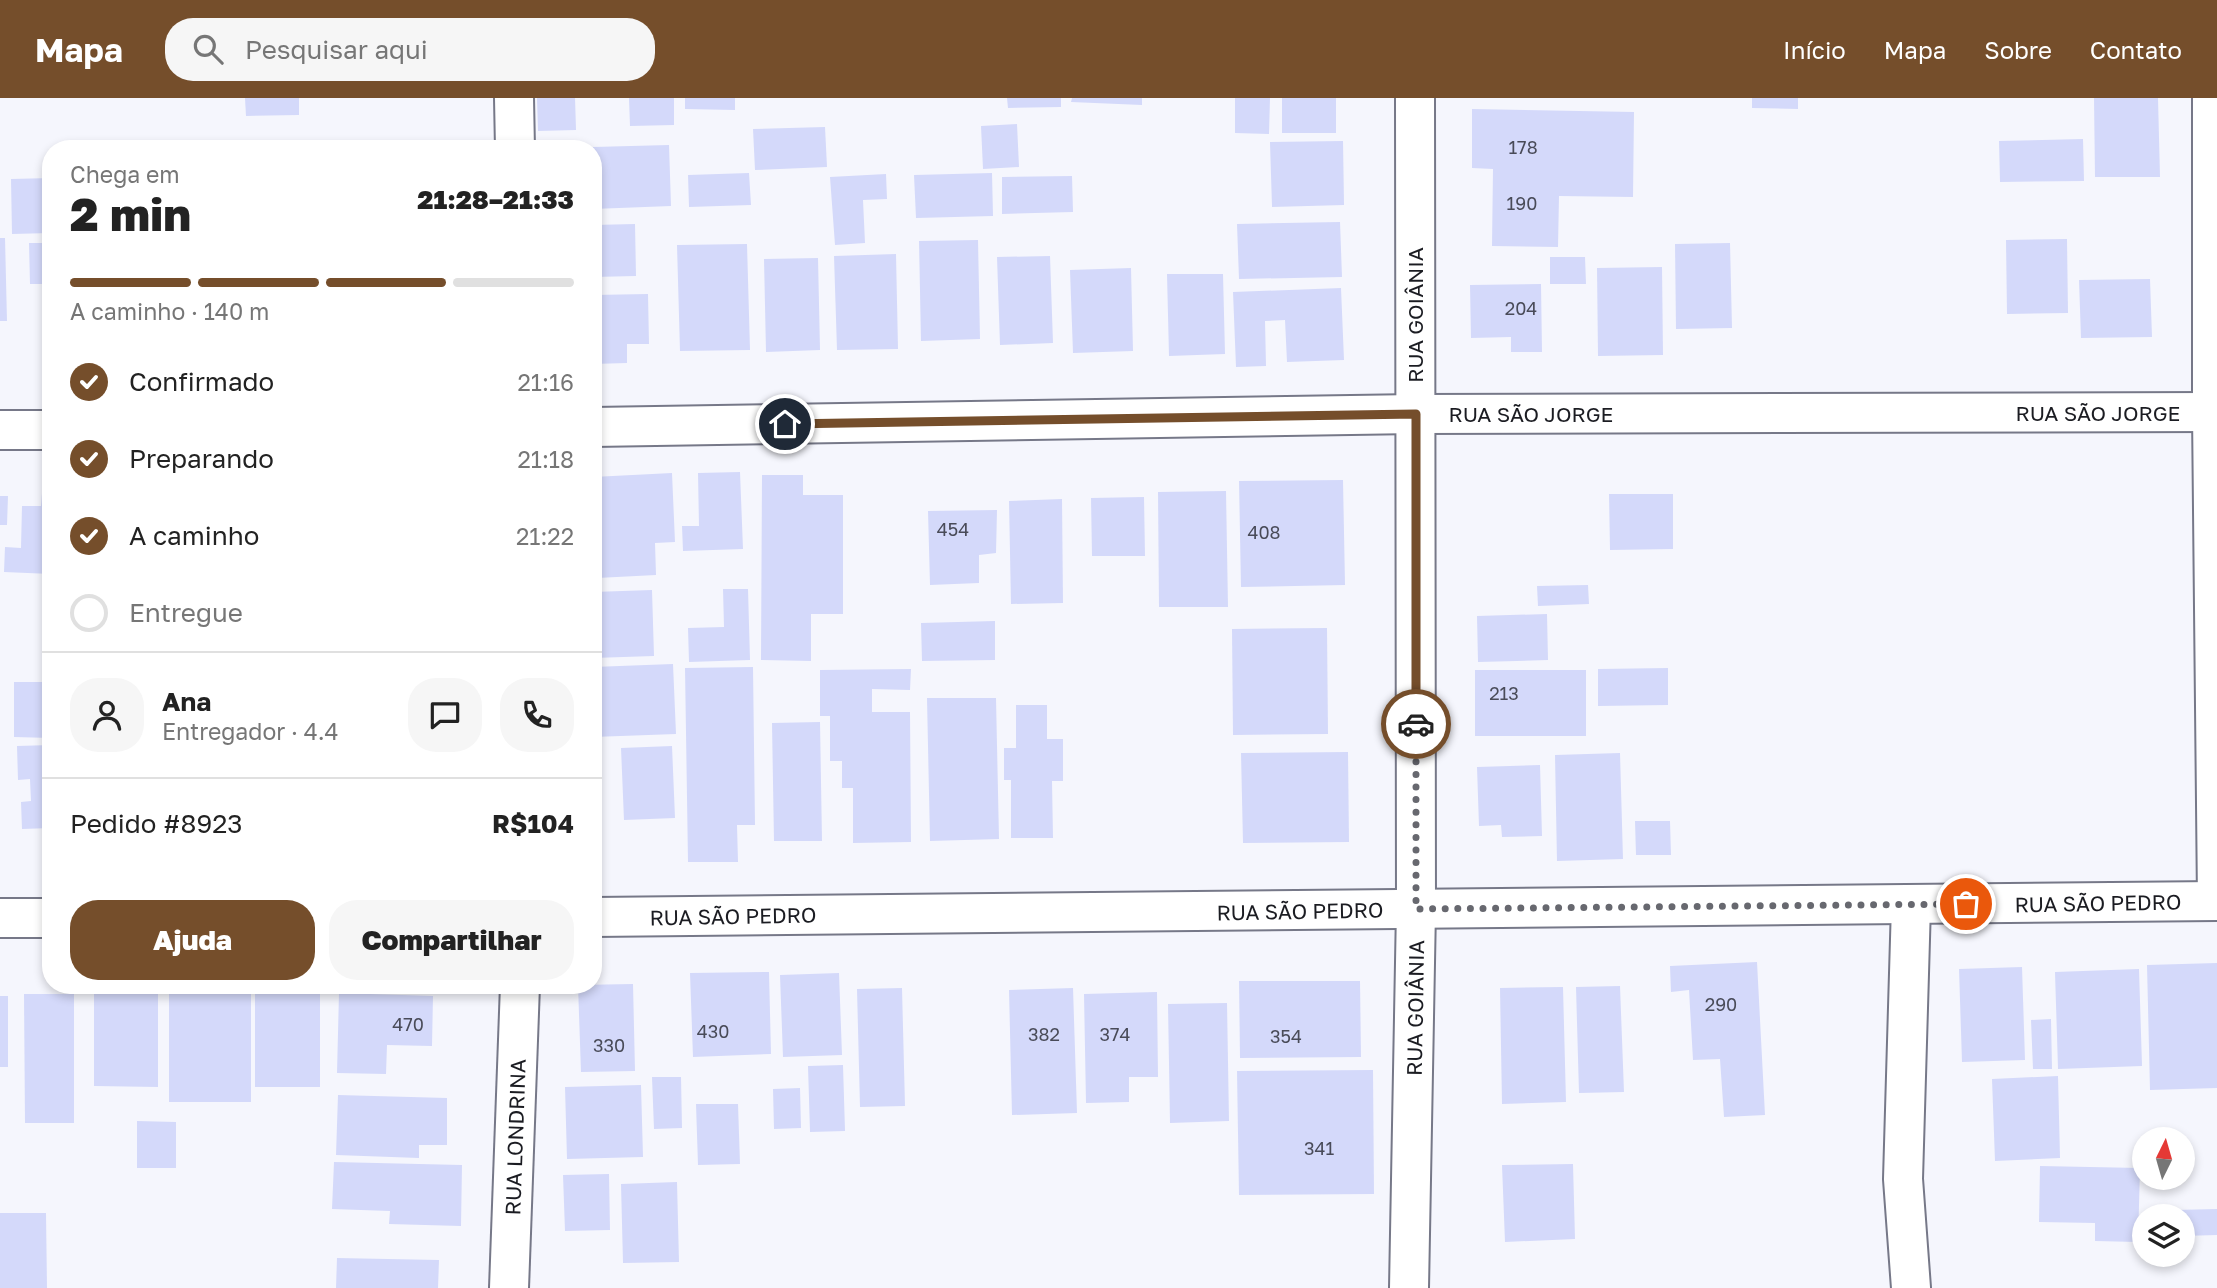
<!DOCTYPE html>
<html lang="pt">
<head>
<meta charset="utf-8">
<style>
  body { margin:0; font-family:"Golos Text",sans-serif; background:#f6f6f6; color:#222; height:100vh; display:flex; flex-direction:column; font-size:26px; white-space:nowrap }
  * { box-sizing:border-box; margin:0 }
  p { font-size:23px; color:#767676 }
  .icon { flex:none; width:38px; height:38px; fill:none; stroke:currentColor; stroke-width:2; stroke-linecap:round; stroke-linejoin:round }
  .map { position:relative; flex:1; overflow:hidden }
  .side { position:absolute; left:42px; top:42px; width:560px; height:854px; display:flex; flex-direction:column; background:#fff; border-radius:28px; box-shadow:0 4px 10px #0003 }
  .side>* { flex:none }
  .needle { width:46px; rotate:5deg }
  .buttons { position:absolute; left:2132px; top:1029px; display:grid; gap:14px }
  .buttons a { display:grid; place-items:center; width:63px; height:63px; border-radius:50%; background:#fff; box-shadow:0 4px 10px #0003; font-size:35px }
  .pin { position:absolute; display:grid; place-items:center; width:60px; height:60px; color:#fff; margin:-30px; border:4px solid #fff; border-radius:50%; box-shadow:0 2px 7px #0007 }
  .courier { position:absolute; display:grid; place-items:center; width:70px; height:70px; margin:-35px; border:5px solid #754e2b; border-radius:50%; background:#fff; color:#222; box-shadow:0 2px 9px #0007 }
  .headline em { font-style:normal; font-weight:800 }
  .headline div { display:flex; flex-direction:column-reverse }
  .headline { display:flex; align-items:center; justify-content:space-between; height:119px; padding:0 28px }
  h1 { font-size:46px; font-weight:800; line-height:52px }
  .bar { display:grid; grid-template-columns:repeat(4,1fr); gap:10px 7px; align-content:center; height:84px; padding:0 28px }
  .bar i { height:9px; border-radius:5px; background:#e0e0e0 }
  .bar .active { background:#754e2b }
  .bar p { grid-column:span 4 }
  .line { display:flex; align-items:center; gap:18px; padding:0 28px; border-top:2px solid #e0e0e0 }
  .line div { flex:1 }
  .round { display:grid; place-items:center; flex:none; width:74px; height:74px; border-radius:28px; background:#f6f6f6 }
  ol { padding:0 28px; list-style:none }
  li { display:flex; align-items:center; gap:21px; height:77px }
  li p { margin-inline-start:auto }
  li .icon { padding:7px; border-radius:50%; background:#754e2b; color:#fff; stroke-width:4 }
  li:last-child { color:#767676 }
  li i { width:38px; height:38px; border:4px solid #e0e0e0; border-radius:50% }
  .cta { display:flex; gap:14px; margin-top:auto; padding:14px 28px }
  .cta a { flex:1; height:80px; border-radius:28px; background:#754e2b; color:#fff; font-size:28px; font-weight:800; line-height:80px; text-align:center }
  .cta a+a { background:#f6f6f6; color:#222 }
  header { display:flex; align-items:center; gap:42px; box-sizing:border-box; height:98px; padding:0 35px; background:#754e2b; color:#fff }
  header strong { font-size:33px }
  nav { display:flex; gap:38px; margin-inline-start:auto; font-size:24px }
  .search { width:490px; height:63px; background:#f6f6f6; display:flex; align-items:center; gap:18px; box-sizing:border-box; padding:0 24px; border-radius:28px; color:#767676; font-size:26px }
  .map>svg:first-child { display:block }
</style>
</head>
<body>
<header>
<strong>Mapa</strong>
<div class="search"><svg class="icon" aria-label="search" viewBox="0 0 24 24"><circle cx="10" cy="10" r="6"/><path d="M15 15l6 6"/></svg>Pesquisar aqui</div>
<nav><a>Início</a><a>Mapa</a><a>Sobre</a><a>Contato</a></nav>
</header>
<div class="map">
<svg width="2217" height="1190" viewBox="0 0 2217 1190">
  <rect width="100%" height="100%" fill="#f5f6fd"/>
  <!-- building -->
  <g fill="#d4d9fa">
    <path d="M245 0H299V17L246 18Z"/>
    <path d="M537 0H575L576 32 538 33Z"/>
    <path d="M629 0H674V27L630 28Z"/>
    <path d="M685 0H735V12L685 11Z"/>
    <path d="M1007 0H1061V9L1008 10Z"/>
    <path d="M1072 0H1142V7L1071 4Z"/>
    <path d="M1235 0H1270L1269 36 1235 35Z"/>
    <rect x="1282" y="0" width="54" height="35"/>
    <path d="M1752 0H1798V11L1752 10Z"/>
    <path d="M2094 0H2158L2160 79H2095Z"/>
    <path d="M1472 11 1634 14 1633 99 1559 98 1558 149 1492 148 1493 71 1472 70Z"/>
    <path d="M1017 26 1019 69 983 71 981 28Z"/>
    <path d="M825 29 827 69 755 72 753 31Z"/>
    <path d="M2083 41 2084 83 2000 84 1999 43Z"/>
    <path d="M1343 43 1344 107 1272 109 1270 44Z"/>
    <path d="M669 47 671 108 593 111V49Z"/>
    <path d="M749 75 751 107 689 109 688 77Z"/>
    <path d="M992 75 993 118 916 120 914 77Z"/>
    <path d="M886 76 887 101 863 102 865 145 835 147 830 79Z"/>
    <path d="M1072 78 1073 114 1002 116V79Z"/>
    <path d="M51 80V135L12 136 11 81Z"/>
    <path d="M1340 124 1342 179 1239 181 1237 126Z"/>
    <path d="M635 126 636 178 593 179V127Z"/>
    <path d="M0 140H5L7 223H0Z"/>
    <path d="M2067 141 2068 215 2007 216 2006 142Z"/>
    <path d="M978 142 980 241 921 243 919 143Z"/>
    <path d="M29 145H51V186H30Z"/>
    <path d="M1730 145 1732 230 1676 231 1675 146Z"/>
    <path d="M747 146 750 252 680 253 677 147Z"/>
    <path d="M896 156 898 251 837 252 834 158Z"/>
    <path d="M1050 158 1053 245 1000 247 997 159Z"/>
    <path d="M1550 159H1585L1586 186H1550Z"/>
    <path d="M818 160 820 252 766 254 764 161Z"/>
    <path d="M1662 169 1663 257 1598 258 1597 170Z"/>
    <path d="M1131 170 1133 253 1073 255 1070 172Z"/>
    <path d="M1167 176H1223L1225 256 1169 258Z"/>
    <path d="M2150 181 2152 239 2081 240 2079 182Z"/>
    <path d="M1541 186 1542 254H1511V239L1471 240 1470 187Z"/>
    <path d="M1341 190 1344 262 1287 264 1285 222 1265 223 1266 268 1236 269 1233 194Z"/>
    <path d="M648 196 649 246H627V265L593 266V197Z"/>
    <path d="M740 374 743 451 683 453 682 428H699L698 375Z"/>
    <path d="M672 375 675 444 655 445 656 477 597 480 596 446H593V379Z"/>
    <path d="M762 377H803V397H843V516H811V563L761 562Z"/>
    <path d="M1343 382 1345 487 1241 489 1239 383Z"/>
    <path d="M1226 393 1228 509H1159L1158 394Z"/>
    <path d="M42 395 51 396V476L4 474 5 449 21 450 22 408H41Z"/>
    <path d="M1609 396H1673V451L1610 452Z"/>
    <path d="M0 398H8L7 427H0Z"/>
    <path d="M1144 399 1145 458H1092L1091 400Z"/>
    <path d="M1062 401 1063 505 1011 506 1009 403Z"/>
    <path d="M997 412 996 455 979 457V485L930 487 928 413Z"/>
    <path d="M1588 487 1589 506 1538 508 1537 488Z"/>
    <path d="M723 491H748L750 562 689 564 688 530 724 529Z"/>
    <path d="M652 492 654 558 593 560V494Z"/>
    <path d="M1547 516 1548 562 1478 564 1477 518Z"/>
    <path d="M995 523V562L922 563 921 525Z"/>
    <path d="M1327 530 1328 636 1233 637 1232 531Z"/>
    <path d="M673 566 676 636 593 639V569Z"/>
    <path d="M753 569 755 727H737L738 764H688L685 570Z"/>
    <path d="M1668 570V607L1598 608V571Z"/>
    <path d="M911 571 910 592 872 591V614H910L911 744 853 745V690H842V663H830V618H820V572Z"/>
    <rect x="1475" y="572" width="111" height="66"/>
    <path d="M14 584H51V640L14 639Z"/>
    <path d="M927 600H996L999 741 930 743Z"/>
    <path d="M1016 607H1047V641H1063V683H1052L1053 740H1011V682H1004V650H1016Z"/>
    <path d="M820 624 822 743H774L772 625Z"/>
    <path d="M51 647V730L22 731 21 704 31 703 30 681 18 682 17 648Z"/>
    <path d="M672 648 675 720 624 722 621 650Z"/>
    <path d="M1348 654 1349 744 1243 745 1241 655Z"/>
    <path d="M1620 655 1623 761 1557 763 1555 657Z"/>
    <path d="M1540 667 1542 738 1502 739 1501 727 1479 728 1477 669Z"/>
    <path d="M1635 723H1670L1671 757H1636Z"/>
    <path d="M1757 864 1765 1017 1724 1019 1720 961 1693 962 1689 892 1671 894 1670 868Z"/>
    <path d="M2217 865V990L2150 992 2147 867Z"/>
    <path d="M2022 869 2025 962 1962 964 1959 871Z"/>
    <path d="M2139 871 2142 968 2058 971 2055 874Z"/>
    <path d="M769 874 771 956 693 959 690 875Z"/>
    <path d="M839 875 842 957 783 959 780 877Z"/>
    <path d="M1239 883H1360L1361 959 1240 960Z"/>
    <path d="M633 886 635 973 581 974 578 887Z"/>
    <rect x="169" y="888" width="82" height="116"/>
    <rect x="255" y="888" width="65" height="101"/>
    <path d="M1620 888 1624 994 1579 995 1576 889Z"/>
    <path d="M1563 889 1566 1004 1502 1006 1500 890Z"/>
    <path d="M902 890 905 1008 860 1009 857 891Z"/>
    <path d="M1073 890 1077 1015 1012 1017 1009 892Z"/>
    <path d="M94 892H158V989L94 988Z"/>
    <path d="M1157 894 1158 979H1129V1004L1086 1005 1084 896Z"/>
    <path d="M339 895 433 898 432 948 387 947 386 976 337 975Z"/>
    <path d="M24 896H74V1025H25Z"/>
    <rect x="0" y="898" width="8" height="71"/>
    <path d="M1227 905 1229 1023 1170 1025 1168 906Z"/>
    <path d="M2051 921 2052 971H2033L2031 922Z"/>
    <path d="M843 967 845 1033 810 1034 808 968Z"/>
    <path d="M1373 972 1374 1096 1239 1097 1237 973Z"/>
    <path d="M2058 978 2060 1060 1995 1063 1992 981Z"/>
    <path d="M652 979H681L682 1030 654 1031Z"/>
    <path d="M641 987 643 1059 567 1061 565 989Z"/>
    <path d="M800 990 801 1030 774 1031 773 991Z"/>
    <path d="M338 997 447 1000V1047H419V1060L336 1057Z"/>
    <path d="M696 1006H738L740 1066 698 1067Z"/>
    <path d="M137 1023 176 1024V1070H137Z"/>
    <path d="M334 1064 462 1067 461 1128 389 1126 390 1113 332 1111Z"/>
    <path d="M1573 1066 1575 1141 1505 1144 1502 1067Z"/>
    <path d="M2040 1068 2140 1070 2138 1144 2095 1143V1125L2039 1124Z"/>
    <path d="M609 1076 610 1132 565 1133 563 1077Z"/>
    <path d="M677 1084 679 1164 623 1165 621 1086Z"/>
    <path d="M2217 1111V1137L2182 1138V1118H2175L2174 1112Z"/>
    <path d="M0 1115H46L47 1190H0Z"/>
    <path d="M337 1160 439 1162 438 1190H336Z"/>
  </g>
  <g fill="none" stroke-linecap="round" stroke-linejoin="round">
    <!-- street casing -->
    <g stroke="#767888" stroke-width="42">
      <g id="street">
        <path d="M514 0 515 51"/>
        <path d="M2212 0V314L2217 803"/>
        <path d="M593 329 1416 316 2217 314"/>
        <path d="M0 332H51"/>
        <path d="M1911 807 1903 1081 1911 1190"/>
        <path d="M593 819 2217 803"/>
        <path d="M0 820H51"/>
        <path d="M509 1190 520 887"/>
      </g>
    </g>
    <!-- secondary casing -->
    <g stroke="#767888" stroke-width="42">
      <path id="secondary" d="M1409 1190 1416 811 1415 0"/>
    </g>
    <!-- street -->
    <use href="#street" stroke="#fff" stroke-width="38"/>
    <!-- secondary -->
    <use href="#secondary" stroke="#fff" stroke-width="38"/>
  </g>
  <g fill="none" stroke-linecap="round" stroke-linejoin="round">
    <!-- done -->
    <path stroke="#67686f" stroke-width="7" stroke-dasharray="0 12.6" d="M1416 626V811L1966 806"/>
    <!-- route -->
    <path stroke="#754e2b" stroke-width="9" d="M785 326 1416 316V626"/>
  </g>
  <g text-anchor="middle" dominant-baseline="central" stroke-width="5" stroke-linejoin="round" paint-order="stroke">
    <!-- number labels -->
    <g font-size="18" fill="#494b58">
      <text x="1523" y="49">178</text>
      <text x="1522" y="105">190</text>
      <text x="1521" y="210">204</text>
      <text x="953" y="431">454</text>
      <text x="1264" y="434">408</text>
      <text x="1504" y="595">213</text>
      <text x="1721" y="906">290</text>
      <text x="408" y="926">470</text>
      <text x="713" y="933">430</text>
      <text x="1044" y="936">382</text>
      <text x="1115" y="936">374</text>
      <text x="1286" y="938">354</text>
      <text x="609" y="947">330</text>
      <text x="1319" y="1050">341</text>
    </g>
    <!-- street labels -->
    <g font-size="21" fill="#1b1c22" stroke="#fff">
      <text transform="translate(1415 217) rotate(-90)">RUA GOIÂNIA</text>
      <text x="2098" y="315">RUA SÃO JORGE</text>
      <text x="1531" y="316">RUA SÃO JORGE</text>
      <text transform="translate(2098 805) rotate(-1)">RUA SÃO PEDRO</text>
      <text transform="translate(1300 813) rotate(-1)">RUA SÃO PEDRO</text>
      <text transform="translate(733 818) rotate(-1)">RUA SÃO PEDRO</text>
      <text transform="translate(1415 910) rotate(-89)">RUA GOIÂNIA</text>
      <text transform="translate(515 1039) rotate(-88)">RUA LONDRINA</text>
    </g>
  </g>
</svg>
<div class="buttons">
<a><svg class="needle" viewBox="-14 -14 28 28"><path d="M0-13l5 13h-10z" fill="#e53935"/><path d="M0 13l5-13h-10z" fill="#767676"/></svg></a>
<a><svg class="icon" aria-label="layers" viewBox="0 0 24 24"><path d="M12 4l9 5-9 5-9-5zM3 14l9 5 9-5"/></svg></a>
</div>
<div class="pin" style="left:1966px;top:806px;background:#ea580c"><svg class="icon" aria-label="bag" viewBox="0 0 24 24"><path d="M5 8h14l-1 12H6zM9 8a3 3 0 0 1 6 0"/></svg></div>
<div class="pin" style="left:785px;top:326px;background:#1f2937"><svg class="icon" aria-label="home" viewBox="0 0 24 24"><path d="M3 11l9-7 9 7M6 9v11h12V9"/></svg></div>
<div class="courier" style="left:1416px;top:626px"><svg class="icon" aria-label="car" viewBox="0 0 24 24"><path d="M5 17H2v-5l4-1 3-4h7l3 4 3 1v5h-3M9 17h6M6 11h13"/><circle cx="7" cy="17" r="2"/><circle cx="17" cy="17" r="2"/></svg></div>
<section class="side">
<div class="headline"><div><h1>2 min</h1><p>Chega em</p></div><em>21:28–21:33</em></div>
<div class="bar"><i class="active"></i><i class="active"></i><i class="active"></i><i></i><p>A caminho · 140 m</p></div>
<ol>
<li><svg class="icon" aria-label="check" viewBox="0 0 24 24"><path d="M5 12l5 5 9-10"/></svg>Confirmado<p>21:16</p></li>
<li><svg class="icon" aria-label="check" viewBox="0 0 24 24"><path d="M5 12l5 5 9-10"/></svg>Preparando<p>21:18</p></li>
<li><svg class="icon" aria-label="check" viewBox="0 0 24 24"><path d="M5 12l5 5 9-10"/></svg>A caminho<p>21:22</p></li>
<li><i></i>Entregue</li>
</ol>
<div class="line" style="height:126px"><a class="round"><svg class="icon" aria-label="person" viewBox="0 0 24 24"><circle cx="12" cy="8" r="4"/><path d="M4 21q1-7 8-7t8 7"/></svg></a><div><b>Ana</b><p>Entregador · 4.4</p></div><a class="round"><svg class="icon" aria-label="chat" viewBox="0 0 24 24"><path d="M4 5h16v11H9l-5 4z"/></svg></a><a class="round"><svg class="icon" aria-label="phone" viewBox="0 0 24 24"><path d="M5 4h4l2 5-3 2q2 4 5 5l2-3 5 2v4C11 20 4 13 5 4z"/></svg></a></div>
<div class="line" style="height:91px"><div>Pedido #8923</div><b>R$104</b></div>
<div class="cta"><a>Ajuda</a><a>Compartilhar</a></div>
</section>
</div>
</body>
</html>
